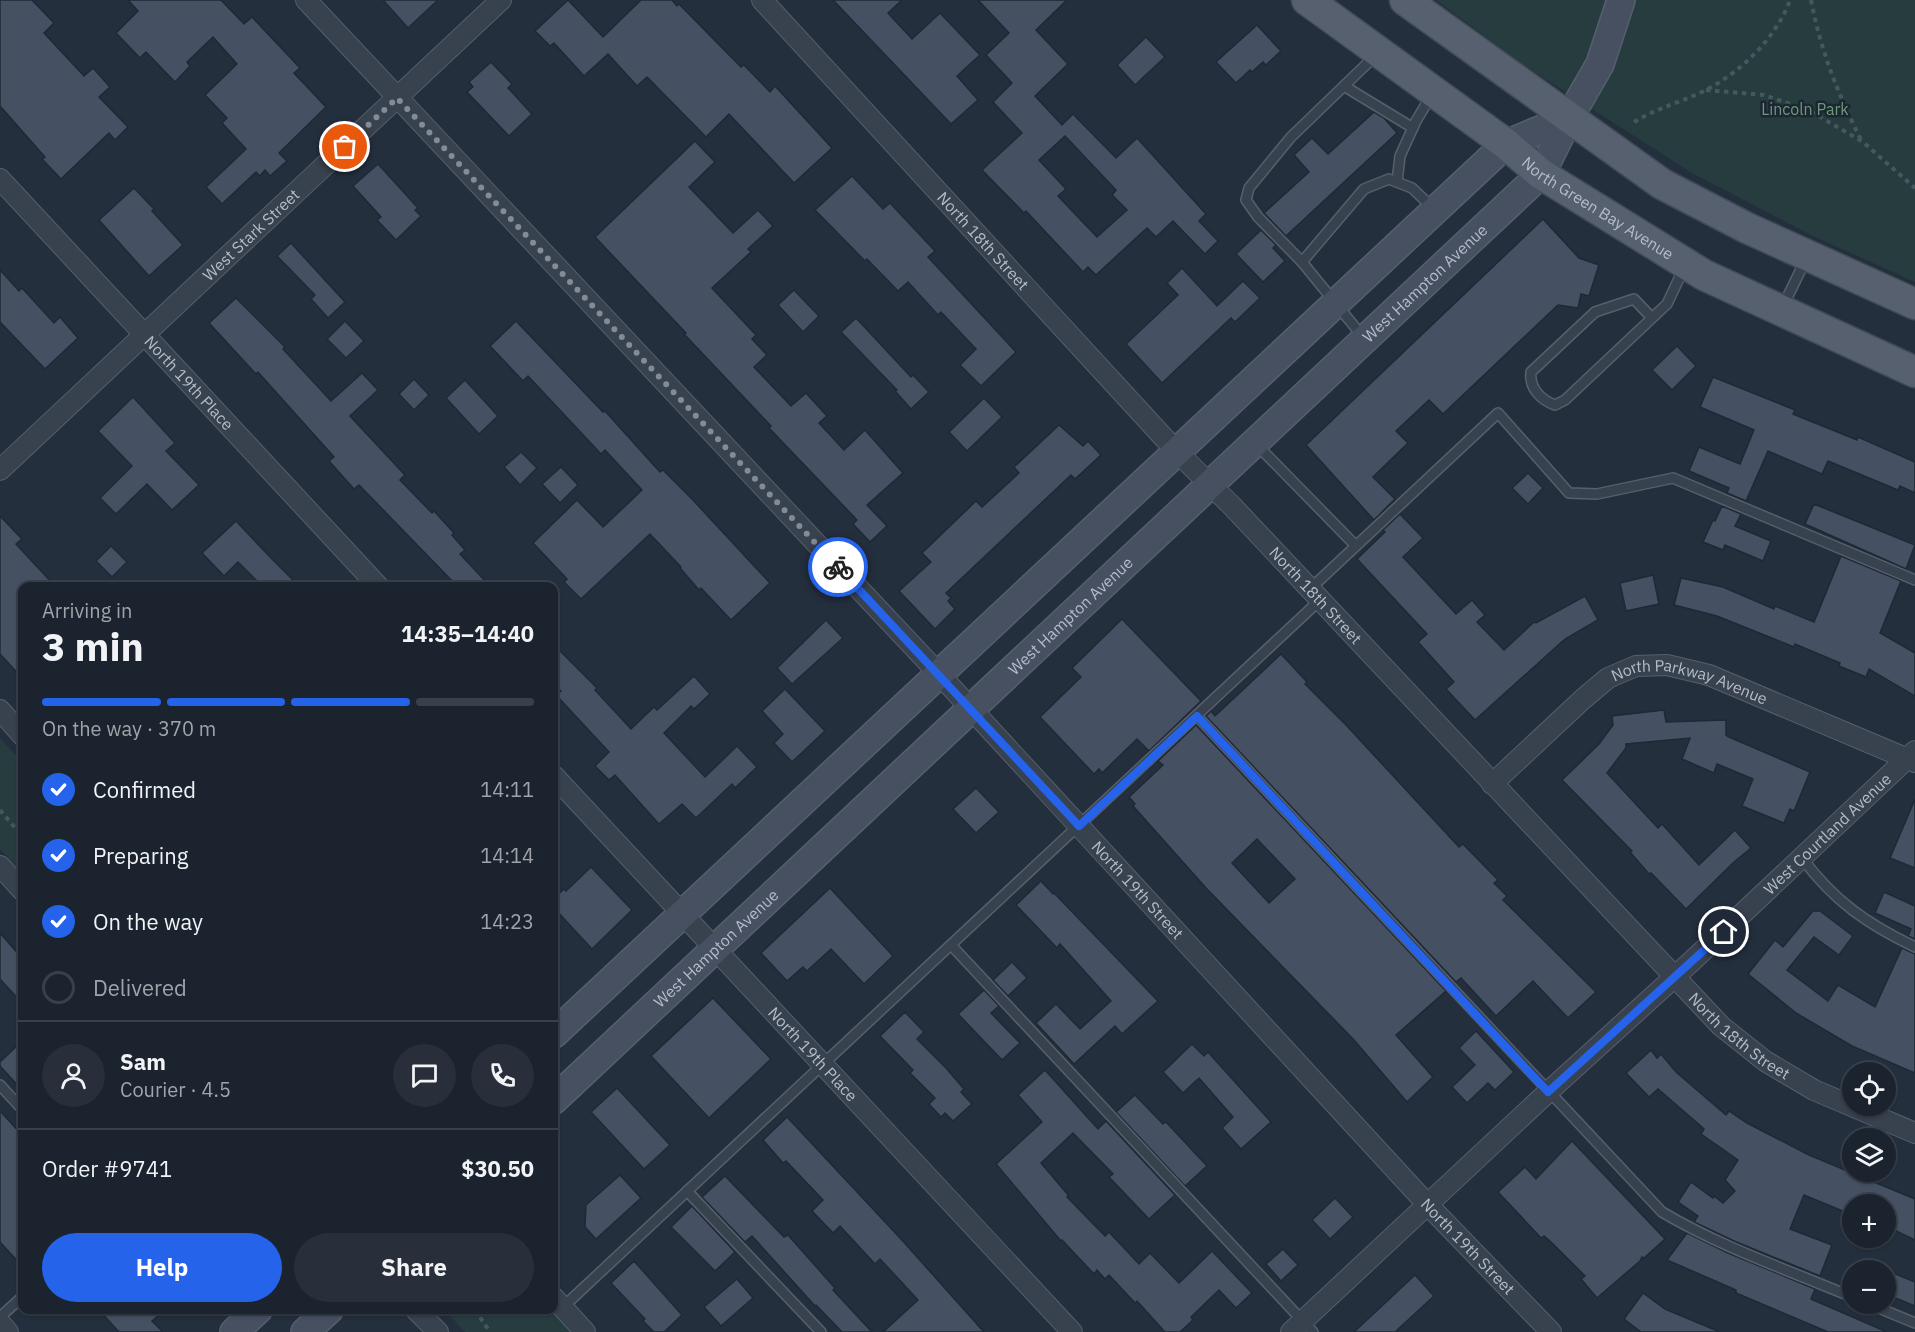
<!DOCTYPE html>
<html lang="en">
<head>
<meta charset="utf-8">
<style>
  body { margin:0; font-family:"IBM Plex Sans",sans-serif; background:#282f3a; color:#f1f3f6; height:100vh; display:flex; flex-direction:column; font-size:22px; white-space:nowrap }
  * { box-sizing:border-box; margin:0 }
  p { font-size:20px; color:#a0a4aa }
  .icon { flex:none; width:33px; height:33px; fill:none; stroke:currentColor; stroke-width:2; stroke-linecap:round; stroke-linejoin:round }
  .map { position:relative; flex:1; overflow:hidden }
  .sheet { position:absolute; left:18px; top:582px; width:540px; height:732px; display:flex; flex-direction:column; background:#1b232e; border-radius:12px; box-shadow:0 2px 4px #0004,0 0 0 2px #39404a }
  .sheet>* { flex:none }
  .buttons { position:absolute; left:1842px; top:1062px; display:grid; gap:12px }
  .buttons a { display:grid; place-items:center; width:54px; height:54px; border-radius:50%; background:#1b232e; box-shadow:0 2px 4px #0004,0 0 0 2px #39404a; font-size:30px }
  .pin { position:absolute; display:grid; place-items:center; width:51px; height:51px; color:#fff; margin:-26px; border:3px solid #fff; border-radius:50%; box-shadow:0 2px 6px #0007 }
  .courier { position:absolute; display:grid; place-items:center; width:60px; height:60px; margin:-30px; border:4px solid #2563eb; border-radius:50%; background:#fff; color:#222; box-shadow:0 2px 8px #0007 }
  .summary em { font-style:normal; font-weight:800 }
  .summary div { display:flex; flex-direction:column-reverse }
  .summary { display:flex; align-items:center; justify-content:space-between; height:102px; padding:0 24px }
  h1 { font-size:39px; font-weight:800; line-height:45px }
  .bar { display:grid; grid-template-columns:repeat(4,1fr); gap:9px 6px; align-content:center; height:72px; padding:0 24px }
  .bar i { height:8px; border-radius:4px; background:#39404a }
  .bar .on { background:#2563eb }
  .bar p { grid-column:span 4 }
  .line { display:flex; align-items:center; gap:15px; padding:0 24px; border-top:2px solid #39404a }
  .line div { flex:1 }
  .round { display:grid; place-items:center; flex:none; width:63px; height:63px; border-radius:32px; background:#282f3a }
  ol { padding:0 24px; list-style:none }
  li { display:flex; align-items:center; gap:18px; height:66px }
  li p { margin-inline-start:auto }
  li .icon { padding:6px; border-radius:50%; background:#2563eb; color:#fff; stroke-width:4 }
  li:last-child { color:#a0a4aa }
  li i { width:33px; height:33px; border:3px solid #39404a; border-radius:50% }
  .cta { display:flex; gap:12px; margin-top:auto; padding:12px 24px }
  .cta a { flex:1; height:69px; border-radius:36px; background:#2563eb; color:#fff; font-size:24px; font-weight:800; line-height:69px; text-align:center }
  .cta a+a { background:#282f3a; color:#f1f3f6 }
  .map>svg:first-child { display:block }
</style>
</head>
<body>
<div class="map">
<svg width="1915" height="1332" viewBox="0 0 1915 1332">
  <rect width="100%" height="100%" fill="#242f3e"/>
  <!-- green -->
  <g fill="#263c3f">
    <path d="M1436 0H1915V282L1811 235 1692 173 1528 68Z"/>
    <path d="M0 738 22 762V873L0 849Z"/>
    <path d="M444 1310H552L573 1332H465Z"/>
  </g>
  <!-- building -->
  <g fill="#455162" stroke="#1f2835" stroke-width="1.5" fill-rule="evenodd">
    <path d="M0 0H32L54 23 44 33 84 76 93 68 110 87 99 97 128 127 115 140 109 133 61 179 42 159 45 157 0 106Z"/>
    <path d="M128 0H221L244 24 252 17 300 68 294 73 326 107 279 153 287 161 270 176 265 170 260 176 256 172 222 204 206 187 246 149 222 123 227 118 205 95 237 64 213 37 187 62 190 66 175 82 146 52 140 58 116 33 138 11Z"/>
    <path d="M383 0H438L408 28Z"/>
    <path d="M568 0 603 37 641 0H672L677 6 679 4 741 67 744 65 770 92 775 86 832 148 794 183 729 114 706 137 647 77 637 86 608 54 584 76 554 43 550 46 535 31Z"/>
    <path d="M833 0H902L888 13 912 39 940 13 980 55 957 76 978 100 951 124Z"/>
    <path d="M978 0H1067L1036 30 1068 64 1035 96 1062 125 1073 114 1116 158 1137 138 1206 214 1199 221 1218 241 1205 254 1173 221 1156 237 1147 228 1096 275 1088 267 1083 272 1026 211 1024 213 982 170 1022 133 993 102 1012 83 986 55 1009 33ZM1065 136 1116 190 1112 195 1127 210 1097 237 1058 196 1066 189 1039 160Z"/>
    <path d="M1257 25 1281 51 1266 65 1263 62 1252 72 1250 70 1236 83 1216 62Z"/>
    <path d="M1146 37 1165 57 1135 85 1117 65Z"/>
    <path d="M491 62 512 84 508 88 532 114 509 136 467 92 473 87 469 82Z"/>
    <path d="M1374 112 1384 118 1397 133 1286 236 1264 213 1309 172 1294 155 1312 138 1328 154Z"/>
    <path d="M695 141 715 162 689 187 733 233 758 210 773 226 748 249 751 252 712 288 756 335 752 339 767 355 754 367 791 406 806 393 827 416 819 423 844 450 865 430 903 473 867 505 887 526 870 542 853 524 857 520 790 450 769 428 771 426 684 334 686 333 595 237Z"/>
    <path d="M378 164 418 208 415 210 421 216 396 240 377 220 381 217 353 186Z"/>
    <path d="M852 176 883 209 890 203 935 251 928 257 1016 352 981 386 960 365 976 349 941 312 938 315 908 282 898 291 867 259 865 261 815 210Z"/>
    <path d="M134 188 154 209 152 211 183 245 149 276 99 220Z"/>
    <path d="M1543 219 1579 258 1599 265 1589 296 1581 294 1578 308 1558 305 1443 414 1429 400 1396 431 1408 443 1373 477 1395 499 1374 520 1306 445Z"/>
    <path d="M1261 230 1276 245 1273 248 1285 261 1263 282 1236 254Z"/>
    <path d="M291 243 345 302 328 318 311 299 315 295 277 256Z"/>
    <path d="M1182 268 1217 306 1243 281 1260 298 1235 322 1231 318 1162 383 1126 344 1178 295 1167 283Z"/>
    <path d="M0 270 19 291 22 288 54 323 60 317 78 338 45 369 0 322Z"/>
    <path d="M794 290 819 316 803 332 778 305Z"/>
    <path d="M236 298 285 347 283 349 331 401 362 373 378 390 350 416 405 475 400 480 432 513 434 511 454 533 452 535 465 550 460 554 490 586H457L359 485 354 489 329 461 334 457 258 372 256 374 209 323Z"/>
    <path d="M856 318 911 377 913 375 929 392 911 409 895 391 897 390 841 332Z"/>
    <path d="M345 321 364 341 346 358 327 339Z"/>
    <path d="M516 321 603 412 605 411 660 472 663 470 692 499 770 583 731 620 701 588 699 590 680 568 681 567 650 534 581 599 564 582 567 579 533 543 577 500 603 527 642 490 605 450 601 454 528 376 523 381 490 346Z"/>
    <path d="M1677 346 1696 366 1672 390 1652 370Z"/>
    <path d="M1713 377 1795 410 1793 414 1857 440 1858 437 1915 462V493L1900 486 1898 490 1828 461 1822 474 1768 451 1746 501 1727 493 1729 488 1689 471 1699 447 1740 464 1754 430 1700 407Z"/>
    <path d="M414 379 429 395 414 410 399 394Z"/>
    <path d="M465 380 498 416 479 434 446 398Z"/>
    <path d="M133 397 175 443 166 451 199 485 172 510 147 484 116 514 100 498 132 466 98 431Z"/>
    <path d="M984 398 1002 417 967 451 949 432Z"/>
    <path d="M1059 425 1083 446 1088 441 1101 455 1075 479 1071 475 946 593 951 598 948 601 955 609 935 629 899 591 931 562 922 553 976 501 982 507 1019 473 1014 467Z"/>
    <path d="M521 452 537 468 520 485 504 467Z"/>
    <path d="M561 467 578 485 560 503 542 484Z"/>
    <path d="M1528 473 1543 488 1528 504 1512 488Z"/>
    <path d="M1814 504 1915 545 1906 569 1805 524Z"/>
    <path d="M1722 506 1741 514 1735 526 1771 541 1763 561 1725 545 1723 550 1703 542 1713 520 1715 521Z"/>
    <path d="M1400 514 1423 538 1403 557 1456 614 1472 600 1485 615 1477 622 1504 650 1534 622 1536 623 1585 596 1598 620 1565 639 1475 720 1446 689 1454 682 1418 642 1427 634 1357 559 1385 532 1383 530Z"/>
    <path d="M0 516 22 539 16 544 55 586H22V678L0 654Z"/>
    <path d="M236 521 270 557 299 586H262L238 562 224 576 202 553Z"/>
    <path d="M111 546 127 562 112 577 96 561Z"/>
    <path d="M1841 556 1901 581 1880 633 1915 653V696L1869 669 1866 677 1839 666 1840 663 1795 644 1794 647 1717 616 1674 605 1681 578 1723 587 1774 609 1775 606 1814 622Z"/>
    <path d="M1653 575 1659 604 1626 611 1620 583Z"/>
    <path d="M1122 619 1201 701 1149 751 1137 739 1102 773 1099 769 1094 774 1040 717 1081 677 1072 668Z"/>
    <path d="M826 620 843 638 792 684 777 668Z"/>
    <path d="M554 645 597 688 595 690 631 729 654 707 657 710 694 676 710 694 694 709 691 706 664 733 705 777 737 746 757 767 735 788 732 784 696 818 682 804 659 824 615 775 609 780 595 766 609 752 556 695 561 691 554 686Z"/>
    <path d="M1281 654 1307 682 1305 684 1346 725 1459 847 1463 844 1498 880 1494 883 1507 896 1503 900 1596 992 1568 1018 1533 981 1496 1016 1461 978 1456 982 1206 716 1211 711 1215 716Z"/>
    <path d="M785 689 825 731 792 762 774 743 783 734 762 711Z"/>
    <path d="M1664 710 1666 722 1726 720V735L1729 737 1810 772 1794 811 1790 809 1784 823 1742 806 1753 779 1717 764 1714 773 1682 759 1690 738 1626 744V748L1607 773 1658 828 1662 824 1699 865 1735 830 1751 848 1734 862 1686 909 1651 873 1649 874 1630 852 1632 851 1562 780 1599 744 1613 725 1612 716Z"/>
    <path d="M1196 725 1446 991 1396 1035 1433 1077 1407 1102 1354 1040 1206 888 1133 806 1135 804 1129 797 1163 765 1158 761ZM1257 839 1295 879 1269 903 1232 863Z"/>
    <path d="M976 788 999 812 976 833 953 809Z"/>
    <path d="M1915 799V868L1890 858Z"/>
    <path d="M591 867 632 910 592 949 554 908V898L564 889 566 891Z"/>
    <path d="M1041 881 1053 894 1054 893 1158 1001 1122 1034 1115 1026 1074 1064 1036 1023 1056 1004 1080 1029 1111 1001 1060 944 1057 948 1016 905Z"/>
    <path d="M830 888 893 956 864 984 831 949 807 971 803 967 787 981 761 953Z"/>
    <path d="M1884 892 1915 906V939L1908 936 1911 929 1875 913Z"/>
    <path d="M1813 911H1820L1853 936 1839 955 1814 937 1787 970 1828 1001 1838 985 1875 1007 1902 948 1915 954V1073L1852 1046 1796 1013 1748 974 1775 940 1783 947Z"/>
    <path d="M0 933 22 958V1003L0 979Z"/>
    <path d="M1012 962 1027 978 1008 996 993 980Z"/>
    <path d="M984 990 999 1006 991 1013 1020 1043 1002 1060 958 1014Z"/>
    <path d="M713 998 771 1059 709 1118 651 1056Z"/>
    <path d="M905 1012 924 1032 917 1039 946 1068 964 1089 961 1092 972 1104 953 1121 945 1113 941 1117 929 1104 935 1098 910 1073 913 1070 880 1036Z"/>
    <path d="M1476 1031 1514 1072 1495 1090 1488 1083 1467 1103 1452 1087 1475 1065 1459 1048Z"/>
    <path d="M22 1041V1090L0 1066V1062Z"/>
    <path d="M1192 1044 1204 1056 1208 1052 1271 1122 1241 1149 1222 1128 1233 1117 1199 1078 1183 1093 1163 1072Z"/>
    <path d="M1651 1050 1657 1058 1661 1054 1676 1072 1726 1115 1729 1111 1747 1123 1809 1155 1915 1199V1240L1886 1226V1204H1848L1845 1212 1804 1195 1790 1229 1832 1245 1820 1276 1734 1241 1694 1222 1698 1216 1678 1202 1691 1182 1713 1198 1714 1196 1723 1203 1735 1191 1725 1180 1738 1160 1701 1134 1704 1129 1658 1089 1649 1097 1626 1073Z"/>
    <path d="M1045 1070 1098 1129 1106 1121 1175 1195 1149 1219 1109 1177 1113 1174 1073 1133 1041 1163 1069 1196 1067 1197 1105 1236 1109 1232 1139 1264 1150 1253 1179 1283 1212 1251 1252 1293 1236 1308 1219 1290 1191 1317 1193 1320 1180 1332H1165L1137 1301 1135 1303 1109 1275 1105 1279 1097 1270 1094 1274 1062 1240 1061 1241 996 1164 1042 1122 1018 1095Z"/>
    <path d="M617 1088 670 1145 644 1169 591 1112Z"/>
    <path d="M1135 1095 1163 1124 1166 1122 1207 1166 1185 1186 1116 1112Z"/>
    <path d="M0 1111 22 1135V1266L0 1242Z"/>
    <path d="M787 1117 901 1239 984 1332H883L918 1300 880 1259 875 1264 840 1226 833 1233 812 1211 823 1200 786 1161 783 1163 763 1140Z"/>
    <path d="M1572 1141 1665 1239 1644 1258 1642 1257 1640 1261 1597 1298 1581 1279 1585 1276 1551 1242 1544 1236 1541 1238 1498 1192 1525 1167 1536 1179Z"/>
    <path d="M620 1175 641 1198 596 1239 585 1227 586 1205Z"/>
    <path d="M725 1176 784 1237 788 1235 835 1288 833 1290 872 1332H842L816 1305 815 1306 752 1236 745 1242 702 1197Z"/>
    <path d="M1335 1198 1353 1217 1330 1239 1312 1220Z"/>
    <path d="M692 1206 735 1252 715 1271 671 1227Z"/>
    <path d="M1687 1233 1728 1253 1815 1289 1811 1299 1887 1332H1828L1736 1293V1290L1667 1260Z"/>
    <path d="M1283 1249 1298 1265 1281 1281 1266 1264Z"/>
    <path d="M634 1261 682 1315 664 1332H654L643 1321 645 1319 611 1283Z"/>
    <path d="M1886 1270 1915 1282V1306L1886 1294Z"/>
    <path d="M1415 1275 1434 1296 1395 1332H1354Z"/>
    <path d="M737 1279 753 1298 721 1326 704 1307Z"/>
    <path d="M1643 1293 1665 1309 1720 1332H1641L1624 1319Z"/>
    <path d="M99 1310H165L152 1321 163 1332H119Z"/>
  </g>
  <g fill="none" stroke-linecap="round" stroke-linejoin="round">
    <!-- lane casing -->
    <g stroke="#565f6c" stroke-width="12">
      <g id="lane">
        <path d="M1344 86 1413 128"/>
        <path d="M1397 182 1400 156 1416 121 1431 96"/>
        <path d="M1302 262 1364 189 1389 179 1412 188 1434 209"/>
        <path d="M1783 306 1806 259"/>
        <path d="M1652 318 1634 299 1595 312 1531 372C1529 388 1541 400 1555 405L1565 400 1667 304 1684 268"/>
        <path d="M1363 337 1302 262 1258 217 1246 200 1249 188 1291 137 1375 56"/>
        <path d="M1256 444 1356 546"/>
        <path d="M1310 589 1498 413 1569 493 1597 494 1673 478 1915 580"/>
        <path d="M1197 716 1662 1212C1721 1247 1788 1270 1852 1297"/>
        <path d="M1802 858C1834 901 1867 924 1915 947"/>
        <path d="M951 945 1313 1332"/>
        <path d="M0 1085 22 1109"/>
        <path d="M687 1191 821 1332"/>
        <path d="M1869 1304 1915 1323"/>
        <path d="M562 1308 1320 600"/>
        <path d="M0 1317 22 1297"/>
      </g>
    </g>
    <!-- street casing -->
    <g stroke="#565f6c" stroke-width="22">
      <g id="street">
        <path id="s1" d="M306 0 939 674 1427 1204 1551 1332"/>
        <path id="s2" d="M762 0 1177 452 1232 506 1721 1026 1765 1061 1814 1090 1915 1133"/>
        <path id="s3" d="M0 179 378 586"/>
        <path id="s4" d="M0 470 501 0"/>
        <path d="M0 710 22 735"/>
        <path id="s5" d="M554 776 1072 1332"/>
        <path id="s6" d="M1492 784 1583 699 1608 678 1636 666 1667 665 1709 675 1915 762"/>
        <path d="M0 866 22 890"/>
        <path d="M554 1298 585 1332"/>
        <path d="M416 1310 438 1332"/>
        <path d="M0 1323 8 1332"/>
        <path id="s7" d="M1291 1332 1548 1092 1692 961 1915 751"/>
      </g>
    </g>
    <!-- secondary casing -->
    <g stroke="#565f6c" stroke-width="30">
      <g id="secondary">
        <path d="M554 1034 1506 144 1569 118"/>
        <path id="s8" d="M554 1100 1541 174 1569 118 1600 64 1621 0"/>
        <path d="M234 1332 258 1310"/>
        <path d="M305 1332 329 1310"/>
      </g>
    </g>
    <!-- primary casing -->
    <g stroke="#414a57" stroke-width="33">
      <g id="primary">
        <path id="s9" d="M1307 0 1506 144 1541 174 1704 275 1915 372"/>
        <path d="M1405 0 1662 184 1747 228 1915 304"/>
      </g>
    </g>
    <!-- path -->
    <g stroke="#44595c" stroke-width="4" stroke-dasharray="4.5 4.5" stroke-linecap="butt">
      <path d="M1811 0C1821 52 1838 94 1862 142"/>
      <path d="M1706 90 1764 95 1810 111 1863 142 1915 188"/>
      <path d="M1634 122C1657 108 1682 102 1706 90 1742 71 1776 38 1790 0"/>
      <path d="M0 810 22 836"/>
      <path d="M475 1310 490 1332"/>
    </g>
    <!-- lane -->
    <use href="#lane" stroke="#38414e" stroke-width="9"/>
    <!-- street -->
    <use href="#street" stroke="#38414e" stroke-width="20"/>
    <!-- secondary -->
    <use href="#secondary" stroke="#465061" stroke-width="27"/>
    <!-- primary -->
    <use href="#primary" stroke="#56606e" stroke-width="30"/>
  </g>
  <g fill="none" stroke-linecap="round" stroke-linejoin="round">
    <!-- done -->
    <path stroke="#828b98" stroke-width="6" stroke-dasharray="0 10.8" d="M345 147 397 98 838 567"/>
    <!-- route -->
    <path stroke="#2563eb" stroke-width="8" d="M838 567 1079 826 1197 716 1548 1092 1724 932"/>
  </g>
  <g text-anchor="middle" dominant-baseline="central" stroke-width="5" stroke-linejoin="round" paint-order="stroke">
    <!-- park labels -->
    <g font-size="16" fill="#6b9a76" stroke="#1d2633">
      <text x="1805" y="109">Lincoln Park</text>
    </g>
    <!-- street labels -->
    <g font-size="16" fill="#b4bcc9" stroke="#1d2633">
      <text stroke="none"><textPath href="#s9" startOffset="358">North Green Bay Avenue</textPath></text>
      <text stroke="none"><textPath href="#s4" startOffset="344">West Stark Street</textPath></text>
      <text stroke="none"><textPath href="#s2" startOffset="327">North 18th Street</textPath></text>
      <text stroke="none"><textPath href="#s8" startOffset="1194">West Hampton Avenue</textPath></text>
      <text stroke="none"><textPath href="#s3" startOffset="278">North 19th Place</textPath></text>
      <text stroke="none"><textPath href="#s2" startOffset="813">North 18th Street</textPath></text>
      <text stroke="none"><textPath href="#s8" startOffset="708">West Hampton Avenue</textPath></text>
      <text stroke="none"><textPath href="#s6" startOffset="243">North Parkway Avenue</textPath></text>
      <text stroke="none"><textPath href="#s7" startOffset="732">West Courtland Avenue</textPath></text>
      <text stroke="none"><textPath href="#s1" startOffset="1218">North 19th Street</textPath></text>
      <text stroke="none"><textPath href="#s8" startOffset="222">West Hampton Avenue</textPath></text>
      <text stroke="none"><textPath href="#s2" startOffset="1425">North 18th Street</textPath></text>
      <text stroke="none"><textPath href="#s5" startOffset="380">North 19th Place</textPath></text>
      <text stroke="none"><textPath href="#s1" startOffset="1704">North 19th Street</textPath></text>
    </g>
  </g>
</svg>
<div class="buttons">
<a><svg class="icon" aria-label="locate" viewBox="0 0 24 24"><circle cx="12" cy="12" r="6"/><path d="M12 2v4M12 18v4M2 12h4M18 12h4"/></svg></a>
<a><svg class="icon" aria-label="layers" viewBox="0 0 24 24"><path d="M12 4l9 5-9 5-9-5zM3 14l9 5 9-5"/></svg></a>
<a>+</a>
<a>−</a>
</div>
<div class="pin" style="left:345px;top:147px;background:#ea580c"><svg class="icon" aria-label="bag" viewBox="0 0 24 24"><path d="M5 8h14l-1 12H6zM9 8a3 3 0 0 1 6 0"/></svg></div>
<div class="pin" style="left:1724px;top:932px;background:#1f2937"><svg class="icon" aria-label="home" viewBox="0 0 24 24"><path d="M3 11l9-7 9 7M6 9v11h12V9"/></svg></div>
<div class="courier" style="left:838px;top:567px"><svg class="icon" aria-label="bike" viewBox="0 0 24 24"><circle cx="6" cy="16" r="4"/><circle cx="18" cy="16" r="4"/><path d="M6 16l4-8h5l3 8M10 8l3 8H6M13 5h3"/></svg></div>
<section class="sheet">
<div class="summary"><div><h1>3 min</h1><p>Arriving in</p></div><em>14:35–14:40</em></div>
<div class="bar"><i class="on"></i><i class="on"></i><i class="on"></i><i></i><p>On the way · 370 m</p></div>
<ol>
<li><svg class="icon" aria-label="check" viewBox="0 0 24 24"><path d="M5 12l5 5 9-10"/></svg>Confirmed<p>14:11</p></li>
<li><svg class="icon" aria-label="check" viewBox="0 0 24 24"><path d="M5 12l5 5 9-10"/></svg>Preparing<p>14:14</p></li>
<li><svg class="icon" aria-label="check" viewBox="0 0 24 24"><path d="M5 12l5 5 9-10"/></svg>On the way<p>14:23</p></li>
<li><i></i>Delivered</li>
</ol>
<div class="line" style="height:108px"><a class="round"><svg class="icon" aria-label="person" viewBox="0 0 24 24"><circle cx="12" cy="8" r="4"/><path d="M4 21q1-7 8-7t8 7"/></svg></a><div><b>Sam</b><p>Courier · 4.5</p></div><a class="round"><svg class="icon" aria-label="chat" viewBox="0 0 24 24"><path d="M4 5h16v11H9l-5 4z"/></svg></a><a class="round"><svg class="icon" aria-label="phone" viewBox="0 0 24 24"><path d="M5 4h4l2 5-3 2q2 4 5 5l2-3 5 2v4C11 20 4 13 5 4z"/></svg></a></div>
<div class="line" style="height:78px"><div>Order #9741</div><b>$30.50</b></div>
<div class="cta"><a>Help</a><a>Share</a></div>
</section>
</div>
</body>
</html>
